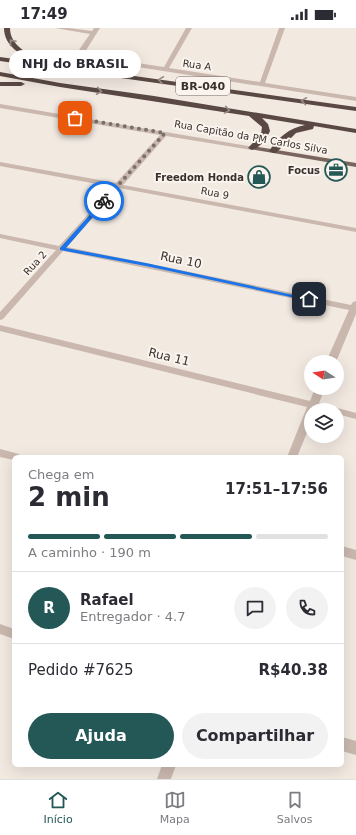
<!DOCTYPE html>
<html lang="pt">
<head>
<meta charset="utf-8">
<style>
  body { margin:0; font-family:"DejaVu Sans",sans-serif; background:#f2f2f3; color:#2b2b33; height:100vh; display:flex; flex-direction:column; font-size:15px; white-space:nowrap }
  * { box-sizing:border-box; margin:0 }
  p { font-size:13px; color:#7c7c81 }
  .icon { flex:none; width:22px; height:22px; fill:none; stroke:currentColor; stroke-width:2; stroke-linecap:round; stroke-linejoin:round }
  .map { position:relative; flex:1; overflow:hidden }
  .sheet { position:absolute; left:12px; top:427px; width:332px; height:312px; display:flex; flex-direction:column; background:#fff; border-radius:6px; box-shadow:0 4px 16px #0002 }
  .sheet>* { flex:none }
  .needle { width:26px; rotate:282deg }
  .buttons { position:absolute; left:304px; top:327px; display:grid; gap:8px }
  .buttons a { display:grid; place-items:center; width:40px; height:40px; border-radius:50%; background:#fff; box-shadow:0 4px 16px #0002; font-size:20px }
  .pin { position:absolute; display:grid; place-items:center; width:34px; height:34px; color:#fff; margin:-17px; border-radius:8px; box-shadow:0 2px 6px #0006 }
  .courier { position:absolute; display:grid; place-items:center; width:40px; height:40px; margin:-20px; border:3px solid #1a73e8; border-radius:50%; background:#fff; color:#222; box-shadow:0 1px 5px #0007 }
  .bubble { position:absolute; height:28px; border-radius:14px; background:#fff; box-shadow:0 4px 16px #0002; font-size:13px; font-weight:700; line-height:28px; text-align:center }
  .headline em { font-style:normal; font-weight:700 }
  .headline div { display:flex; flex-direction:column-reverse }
  .headline { display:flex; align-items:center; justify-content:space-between; height:68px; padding:0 16px }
  h1 { font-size:26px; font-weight:700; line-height:30px }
  .bar { display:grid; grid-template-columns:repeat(4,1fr); gap:6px 4px; align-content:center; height:48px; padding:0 16px }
  .bar i { height:5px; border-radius:3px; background:#e1e1e2 }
  .bar .on { background:#235857 }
  .bar p { grid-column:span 4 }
  .line { display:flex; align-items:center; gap:10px; padding:0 16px; border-top:1px solid #e1e1e2 }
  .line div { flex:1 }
  .round { display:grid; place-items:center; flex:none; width:42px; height:42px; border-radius:21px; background:#f2f2f3 }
  .action { display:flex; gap:8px; margin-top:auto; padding:8px 16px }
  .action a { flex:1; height:46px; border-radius:24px; background:#235857; color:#fff; font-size:16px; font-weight:700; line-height:46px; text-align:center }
  .action a+a { background:#f2f2f3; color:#2b2b33 }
  .status { display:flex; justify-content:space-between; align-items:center; height:28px; padding:0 20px; background:#fff; direction:ltr }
  .status svg { height:11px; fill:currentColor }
  .tab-bar { display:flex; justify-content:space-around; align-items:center; height:56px; border-top:1px solid #e1e1e2; background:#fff; font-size:11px; color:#7c7c81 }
  .tab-bar a { display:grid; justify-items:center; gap:2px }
  .tab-bar .on { color:#235857 }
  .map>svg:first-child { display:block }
</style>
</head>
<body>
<div class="status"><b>17:49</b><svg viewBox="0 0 49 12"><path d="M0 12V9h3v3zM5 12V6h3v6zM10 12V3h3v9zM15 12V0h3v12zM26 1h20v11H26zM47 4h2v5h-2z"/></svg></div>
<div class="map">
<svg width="356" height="751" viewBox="0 0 356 751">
  <rect width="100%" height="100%" fill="#f2e9e1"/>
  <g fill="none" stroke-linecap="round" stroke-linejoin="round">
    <!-- minor -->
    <g fill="#cab8ae" fill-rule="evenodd">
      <path d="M55 0H69L92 3 94 0H100L83 27 164 39 186 0H192L169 40 260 54 279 0H285L265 55 356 69V73L80 30 77 28 79 22 90 6Z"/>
      <path d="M0 76 254 119V121L252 122 166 108 123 157 356 200V204L119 160 67 219 351 277 353 274 356 273V286L336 334H326L349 282 63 223 3 291 0 292V284L56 222 0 210V206L59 218 113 159 0 138V134L116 155 160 107 0 80Z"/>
      <path d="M0 297 310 373 315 360H325L319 375 356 385V391L337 386V382H311V395L297 429H287L307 379 0 303Z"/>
      <path d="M0 421 19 426 20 429H14V432L0 429Z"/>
      <path d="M342 518 356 522V532L342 528Z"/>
      <path d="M0 596 14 601V611L0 606Z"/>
      <path d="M342 709 356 713V727L342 723Z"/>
      <path d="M162 737H176L171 751H157Z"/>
    </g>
    <!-- major -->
    <path fill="#79655e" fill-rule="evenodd" d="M252 118 356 135V139L250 121V119Z"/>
    <!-- highway -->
    <g fill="#594843" fill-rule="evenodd">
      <path d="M4 0H10C10 18 28 25 41 32L43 33 41 35 356 79V83L0 33V29L35 34C21 27 4 18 4 0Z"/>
      <path d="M0 44 60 55 154 68 356 101V105L314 98 313 101 296 105 276 125H273L269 123C278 110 289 100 305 97L262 90 268 96 270 103C267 110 260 120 252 122L248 120 261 106 262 99 249 88 60 59 0 48Z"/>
      <path d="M0 54H21L25 56 21 58H0Z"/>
    </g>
  </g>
  <!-- one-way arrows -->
  <defs><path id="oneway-chevron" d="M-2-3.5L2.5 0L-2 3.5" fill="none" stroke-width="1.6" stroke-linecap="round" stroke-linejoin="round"/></defs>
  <g stroke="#998c87">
    <use href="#oneway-chevron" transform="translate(12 14) rotate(-129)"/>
    <use href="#oneway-chevron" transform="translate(161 52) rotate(-172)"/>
    <use href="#oneway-chevron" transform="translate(99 63) rotate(8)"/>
    <use href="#oneway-chevron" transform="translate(304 73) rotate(-172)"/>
    <use href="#oneway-chevron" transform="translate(227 82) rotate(9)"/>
  </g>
  <!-- route -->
  <path fill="#1a73e8" d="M104 171 106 174 66 220 146 235 312 271 309 273 146 238 60 222V220Z"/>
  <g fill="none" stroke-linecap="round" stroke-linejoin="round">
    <!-- done -->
    <path stroke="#7a706b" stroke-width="4" stroke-dasharray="0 7.2" d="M75 90 165 105 104 173"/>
  </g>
  <!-- icons -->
  <defs>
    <g id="office-ring" transform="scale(1.15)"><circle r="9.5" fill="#faf3ee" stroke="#235857" stroke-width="1.5"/><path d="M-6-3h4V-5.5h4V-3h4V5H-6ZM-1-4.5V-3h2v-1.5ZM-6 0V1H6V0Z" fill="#235857"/></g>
    <g id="shop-ring" transform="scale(1.15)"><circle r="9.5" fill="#faf3ee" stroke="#235857" stroke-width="1.5"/><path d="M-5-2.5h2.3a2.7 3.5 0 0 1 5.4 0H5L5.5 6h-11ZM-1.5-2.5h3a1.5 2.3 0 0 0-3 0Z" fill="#235857"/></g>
  </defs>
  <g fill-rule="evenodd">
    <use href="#office-ring" x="336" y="142"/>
    <use href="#shop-ring" x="259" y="149"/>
  </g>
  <g text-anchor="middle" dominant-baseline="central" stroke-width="4" stroke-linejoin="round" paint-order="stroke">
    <!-- far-street labels -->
    <g font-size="10" fill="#392f2b" stroke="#faf3ee">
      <text transform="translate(197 37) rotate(8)">Rua A</text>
      <text transform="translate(251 109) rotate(10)">Rua Capitão da PM Carlos Silva</text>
      <text transform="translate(215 165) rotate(11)">Rua 9</text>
      <text transform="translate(35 235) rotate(-48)">Rua 2</text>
    </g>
    <!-- far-poi labels -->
    <g font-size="10" font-weight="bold" fill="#392f2b" stroke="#faf3ee" text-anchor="end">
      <text x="320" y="142">Focus</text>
      <text x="244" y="149">Freedom Honda</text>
    </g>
    <!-- shield labels -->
    <rect fill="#faf3ee" stroke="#736a66" stroke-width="1" x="176" y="49" width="54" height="18" rx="3"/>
    <g font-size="11" font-weight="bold" fill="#392f2b">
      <text x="203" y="58">BR-040</text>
    </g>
    <!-- street labels -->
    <g font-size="12" fill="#392f2b" stroke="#faf3ee">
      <text transform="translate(181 232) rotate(12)">Rua 10</text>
      <text transform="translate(169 329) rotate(14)">Rua 11</text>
    </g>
  </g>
</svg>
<div class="buttons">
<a><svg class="needle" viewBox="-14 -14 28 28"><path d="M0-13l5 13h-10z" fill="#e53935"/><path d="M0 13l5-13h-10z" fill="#7c7c81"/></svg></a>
<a><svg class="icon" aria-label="layers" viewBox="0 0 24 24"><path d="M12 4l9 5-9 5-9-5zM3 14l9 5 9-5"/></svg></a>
</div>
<div class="pin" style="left:75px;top:90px;background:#ea580c"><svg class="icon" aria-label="bag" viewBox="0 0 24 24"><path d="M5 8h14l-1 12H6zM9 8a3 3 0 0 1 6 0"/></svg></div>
<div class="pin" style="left:309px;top:271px;background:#1f2937"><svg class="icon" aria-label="home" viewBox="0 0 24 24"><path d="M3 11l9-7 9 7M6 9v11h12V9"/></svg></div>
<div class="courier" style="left:104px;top:173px"><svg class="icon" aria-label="bike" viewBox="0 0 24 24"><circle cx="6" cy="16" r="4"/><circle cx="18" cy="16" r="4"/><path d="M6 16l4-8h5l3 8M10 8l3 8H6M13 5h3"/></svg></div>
<div class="bubble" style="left:9px;top:22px;width:132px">NHJ do BRASIL</div>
<section class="sheet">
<div class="headline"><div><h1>2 min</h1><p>Chega em</p></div><em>17:51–17:56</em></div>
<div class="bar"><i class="on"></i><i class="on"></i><i class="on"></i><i></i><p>A caminho · 190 m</p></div>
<div class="line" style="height:72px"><b class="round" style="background:#235857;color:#fff">R</b><div><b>Rafael</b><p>Entregador · 4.7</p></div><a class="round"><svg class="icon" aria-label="chat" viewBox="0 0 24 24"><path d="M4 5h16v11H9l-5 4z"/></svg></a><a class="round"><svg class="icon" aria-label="phone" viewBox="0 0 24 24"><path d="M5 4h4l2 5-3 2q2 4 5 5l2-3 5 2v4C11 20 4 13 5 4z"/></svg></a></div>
<div class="line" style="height:52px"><div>Pedido #7625</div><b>R$40.38</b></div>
<div class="action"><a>Ajuda</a><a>Compartilhar</a></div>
</section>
</div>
<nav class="tab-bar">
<a class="on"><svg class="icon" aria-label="home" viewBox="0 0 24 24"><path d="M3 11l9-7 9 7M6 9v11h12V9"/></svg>Início</a>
<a><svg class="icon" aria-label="map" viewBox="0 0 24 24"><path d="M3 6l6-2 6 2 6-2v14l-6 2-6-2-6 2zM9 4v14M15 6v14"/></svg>Mapa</a>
<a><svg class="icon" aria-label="saved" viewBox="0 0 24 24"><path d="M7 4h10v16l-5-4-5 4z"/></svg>Salvos</a>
</nav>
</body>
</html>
